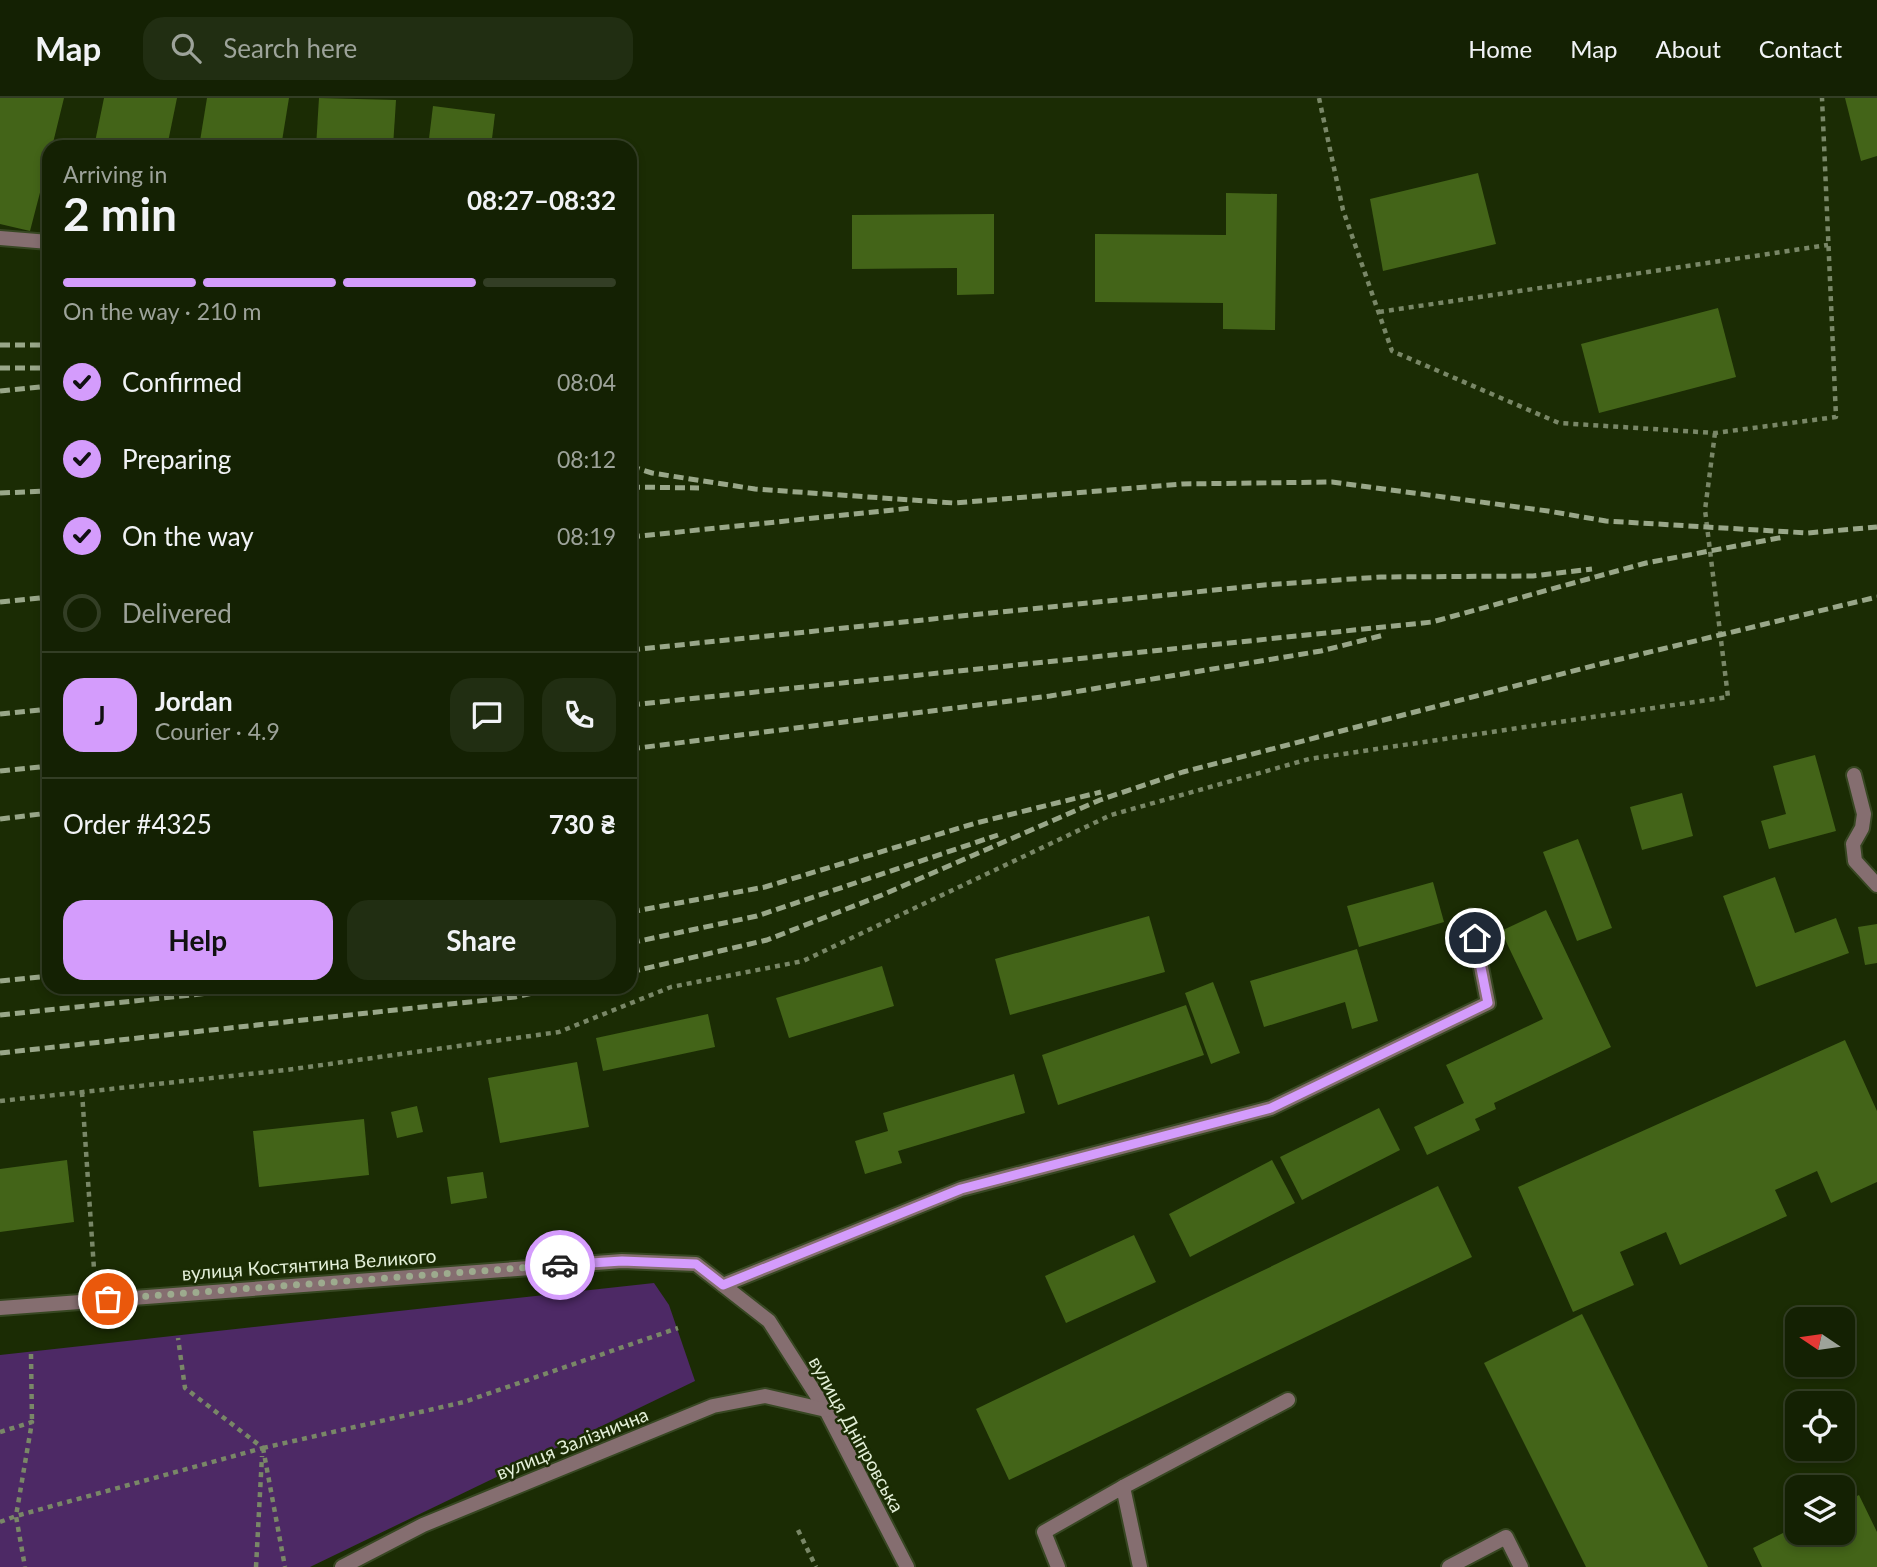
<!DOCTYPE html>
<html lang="en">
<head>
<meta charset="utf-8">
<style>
  body { margin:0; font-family:Lato,sans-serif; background:#212e12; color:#f1f3f6; height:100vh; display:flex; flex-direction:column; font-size:26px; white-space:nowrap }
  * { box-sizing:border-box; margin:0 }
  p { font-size:23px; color:#9da39a }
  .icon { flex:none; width:38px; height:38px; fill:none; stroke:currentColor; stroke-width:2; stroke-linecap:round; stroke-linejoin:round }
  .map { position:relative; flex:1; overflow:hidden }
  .details { position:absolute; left:42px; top:42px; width:595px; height:854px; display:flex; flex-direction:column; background:#142103; border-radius:21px; box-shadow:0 4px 10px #0003,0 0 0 2px #333e25 }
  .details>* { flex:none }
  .needle { width:46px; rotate:283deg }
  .fabs { position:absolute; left:1785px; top:1209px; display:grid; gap:14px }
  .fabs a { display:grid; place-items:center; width:70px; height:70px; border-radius:14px; background:#142103; box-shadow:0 4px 10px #0003,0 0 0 2px #333e25; font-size:35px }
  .pin { position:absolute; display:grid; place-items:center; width:60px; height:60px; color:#fff; margin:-30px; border:4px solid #fff; border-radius:50%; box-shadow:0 2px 7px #0007 }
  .courier { position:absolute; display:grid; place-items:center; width:70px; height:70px; margin:-35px; border:5px solid #d49cfc; border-radius:50%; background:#fff; color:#222; box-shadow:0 2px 9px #0007 }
  .head em { font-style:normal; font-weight:700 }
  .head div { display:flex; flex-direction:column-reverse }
  .head { display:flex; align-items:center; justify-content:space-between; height:119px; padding:0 21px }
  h1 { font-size:46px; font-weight:700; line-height:52px }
  .bar { display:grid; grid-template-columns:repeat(4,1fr); gap:10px 7px; align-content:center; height:84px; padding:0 21px }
  .bar i { height:9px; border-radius:5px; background:#333e25 }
  .bar .current { background:#d49cfc }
  .bar p { grid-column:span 4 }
  .line { display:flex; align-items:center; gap:18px; padding:0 21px; border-top:2px solid #333e25 }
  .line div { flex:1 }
  .round { display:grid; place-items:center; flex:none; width:74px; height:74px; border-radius:21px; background:#212e12 }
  ol { padding:0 21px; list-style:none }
  li { display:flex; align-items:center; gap:21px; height:77px }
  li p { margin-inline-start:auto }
  li .icon { padding:7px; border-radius:50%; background:#d49cfc; color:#111; stroke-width:4 }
  li:last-child { color:#9da39a }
  li i { width:38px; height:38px; border:4px solid #333e25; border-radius:50% }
  .cta { display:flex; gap:14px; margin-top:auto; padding:14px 21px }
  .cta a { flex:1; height:80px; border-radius:21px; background:#d49cfc; color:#111; font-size:28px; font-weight:700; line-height:80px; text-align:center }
  .cta a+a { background:#212e12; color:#f1f3f6 }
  header { display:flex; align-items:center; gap:42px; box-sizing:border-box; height:98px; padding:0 35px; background:#142103; border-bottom:2px solid #333e25 }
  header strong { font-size:33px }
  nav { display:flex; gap:38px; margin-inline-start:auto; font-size:24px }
  .search { width:490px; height:63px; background:#212e12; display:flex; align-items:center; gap:18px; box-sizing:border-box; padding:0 24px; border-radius:21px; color:#9da39a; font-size:26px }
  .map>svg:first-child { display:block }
</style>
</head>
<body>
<header>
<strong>Map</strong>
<div class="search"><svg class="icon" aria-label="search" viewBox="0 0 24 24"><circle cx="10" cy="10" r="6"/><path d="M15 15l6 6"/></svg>Search here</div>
<nav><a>Home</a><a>Map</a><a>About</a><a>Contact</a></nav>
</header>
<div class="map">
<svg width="1877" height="1469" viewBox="0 0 1877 1469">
  <rect width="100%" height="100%" fill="#1b2c04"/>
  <!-- green -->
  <path fill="#4d2965" d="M654 1185 669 1207 695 1283 310 1469H0V1257Z"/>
  <!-- building -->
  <g fill="#436418">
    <path d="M0 0H64L52 49H49V60L30 133 0 126Z"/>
    <path d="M104 0H177L167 49H94Z"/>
    <path d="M207 0H289L281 49H199Z"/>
    <path d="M319 0 396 2 393 49H316Z"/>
    <path d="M1845 0H1877V58L1861 63Z"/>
    <path d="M433 8 495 16 491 49H428Z"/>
    <path d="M1478 75 1496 146 1383 173 1370 101Z"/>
    <path d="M1226 95 1277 96 1275 232 1223 231V205L1095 204V136L1226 137Z"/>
    <path d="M994 116V196L957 197V170L852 171V117Z"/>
    <path d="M1718 210 1736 279 1599 315 1581 246Z"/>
    <path d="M1815 657 1836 733 1769 751 1761 723 1786 716 1773 668Z"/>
    <path d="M1682 695 1693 738 1642 752 1630 709Z"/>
    <path d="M1578 741 1612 830 1577 843 1543 754Z"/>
    <path d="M1775 779 1795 835 1836 820 1849 855 1756 889 1723 798Z"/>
    <path d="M1433 784 1444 824 1359 849 1347 808Z"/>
    <path d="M1546 812 1611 949 1494 1005 1496 1011 1475 1021 1480 1032 1427 1057 1414 1029 1464 1005 1446 967 1543 921 1501 833Z"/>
    <path d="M1149 818 1165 874 1010 917 995 861Z"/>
    <path d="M1877 826V865L1865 867 1858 829Z"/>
    <path d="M1357 851 1378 923 1352 931 1345 904 1264 929 1250 883Z"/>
    <path d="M882 868 894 908 789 940 776 900Z"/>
    <path d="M1213 884 1240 955 1211 966 1185 895Z"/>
    <path d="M1186 907 1204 957 1058 1007 1042 957Z"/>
    <path d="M708 916 715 949 603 973 596 940Z"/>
    <path d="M1845 942 1877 1013V1084L1831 1105 1817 1073 1775 1092 1787 1118 1680 1167 1666 1134 1620 1154 1634 1187 1573 1214 1518 1089Z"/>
    <path d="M577 964 589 1029 500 1045 488 980Z"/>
    <path d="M1014 976 1025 1015 898 1053 902 1065 865 1076 855 1043 888 1033 883 1015Z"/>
    <path d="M417 1008 423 1034 397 1040 391 1014Z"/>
    <path d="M1379 1010 1400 1052 1302 1102 1280 1059Z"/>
    <path d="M364 1021 369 1077 259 1089 253 1033Z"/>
    <path d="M67 1062 74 1124 0 1134V1071Z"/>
    <path d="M1272 1062 1295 1105 1190 1159 1169 1116Z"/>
    <path d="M483 1074 487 1100 451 1106 447 1079Z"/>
    <path d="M1438 1088 1472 1159 1009 1382 976 1311Z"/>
    <path d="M1134 1137 1156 1184 1066 1225 1045 1178Z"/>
    <path d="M1582 1216 1708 1469H1586L1484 1265Z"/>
    <path d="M1859 1397 1877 1434V1469H1762L1753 1450 1797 1428V1435H1843V1405Z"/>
  </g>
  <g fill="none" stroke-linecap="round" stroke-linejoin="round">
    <!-- service casing -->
    <g stroke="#374722" stroke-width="18">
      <g id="service">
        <path d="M0 140 49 144"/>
        <path d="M1854 677 1864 716 1862 730 1853 746 1855 763 1877 787"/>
        <path d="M723 1187 961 1091 1271 1010 1488 905 1471 818"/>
        <path d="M1123 1389 1288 1302"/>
        <path d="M1058 1469 1044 1434 1123 1389 1140 1469"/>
        <path d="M1449 1469 1506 1439 1521 1469"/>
      </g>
    </g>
    <!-- tertiary casing -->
    <g stroke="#374722" stroke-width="18">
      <g id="tertiary">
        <path d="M0 1210 622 1163 696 1166 769 1223 826 1312 907 1469"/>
        <path d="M342 1469 423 1427 713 1308 765 1298 826 1312"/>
      </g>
    </g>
    <!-- path -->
    <g stroke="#798767" stroke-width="4.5" stroke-dasharray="5 5" stroke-linecap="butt">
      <path d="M1319 0 1343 112 1392 253 1559 325 1715 335 1836 319 1822 0"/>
      <path d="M1379 214 1828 147"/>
      <path d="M82 994 94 1171"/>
      <path d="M0 1003 286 972 559 934 671 889 803 863 1111 717 1309 661 1728 599 1705 412 1715 335"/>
      <path d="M31 1256 32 1324"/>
      <path d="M0 1334 32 1324 16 1418 25 1469"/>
      <path d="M263 1350 464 1304 678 1230"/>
      <path d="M263 1350 285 1469"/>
      <path d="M0 1424 16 1418 263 1350 185 1290 178 1240"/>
      <path d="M798 1432 816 1469"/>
      <path d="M256 1469 262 1358"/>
    </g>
    <!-- service -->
    <use href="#service" stroke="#856e70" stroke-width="14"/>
    <!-- tertiary -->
    <use href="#tertiary" stroke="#856e70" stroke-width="14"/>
    <!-- rail -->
    <g stroke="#99a789" stroke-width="5" stroke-dasharray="10 5" stroke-linecap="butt">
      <path d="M0 247H49"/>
      <path d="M0 270H49"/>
      <path d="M0 293 49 288"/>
      <path d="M630 368 652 375 755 391 954 405 1182 386 1332 384 1548 413 1606 423 1808 435 1877 429"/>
      <path d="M630 389 699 390"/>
      <path d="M0 395 49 393"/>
      <path d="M630 439 912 410"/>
      <path d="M0 504 49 499"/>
      <path d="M630 552 1264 487 1381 479 1533 478 1592 471"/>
      <path d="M630 607 1432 524 1646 465 1784 439"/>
      <path d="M0 616 49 611"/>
      <path d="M630 651 1050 598 1321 553 1384 537"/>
      <path d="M0 673 49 668"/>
      <path d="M0 721 49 715"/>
      <path d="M630 814 765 789 976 725 1101 694"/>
      <path d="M630 845 757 818 998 737"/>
      <path d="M630 874 767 842 882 797 1100 702 1183 674 1600 566 1877 499"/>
      <path d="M0 883 49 878"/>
      <path d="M0 917 267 889"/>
      <path d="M0 955 515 899 561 889"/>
    </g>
  </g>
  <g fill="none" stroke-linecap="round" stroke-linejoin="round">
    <!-- done -->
    <path stroke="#9dab8e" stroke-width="7" stroke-dasharray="0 12.6" d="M108 1201 560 1167"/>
    <!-- route -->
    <path stroke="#d49cfc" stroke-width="9" d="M560 1167 622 1163 696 1166 723 1187 961 1091 1271 1010 1488 905 1475 840"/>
  </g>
  <g text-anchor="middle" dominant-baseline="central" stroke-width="5" stroke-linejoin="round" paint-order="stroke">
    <!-- street labels -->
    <g font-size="19" fill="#e3efd8" stroke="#1b2c04">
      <text transform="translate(309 1166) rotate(-4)">вулиця Костянтина Великого</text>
      <text transform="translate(857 1336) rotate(61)">вулиця Дніпровська</text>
      <text transform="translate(572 1345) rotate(-22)">вулиця Залізнична</text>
    </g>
  </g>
</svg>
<div class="fabs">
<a><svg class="needle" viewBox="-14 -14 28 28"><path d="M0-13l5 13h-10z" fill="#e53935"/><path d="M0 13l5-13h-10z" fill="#9da39a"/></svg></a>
<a><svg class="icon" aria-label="locate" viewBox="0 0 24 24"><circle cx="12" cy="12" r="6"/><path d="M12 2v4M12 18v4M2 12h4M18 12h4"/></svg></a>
<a><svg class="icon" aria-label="layers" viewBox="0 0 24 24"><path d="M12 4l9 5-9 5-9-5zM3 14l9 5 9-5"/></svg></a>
</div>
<div class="pin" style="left:108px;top:1201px;background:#ea580c"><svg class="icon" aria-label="bag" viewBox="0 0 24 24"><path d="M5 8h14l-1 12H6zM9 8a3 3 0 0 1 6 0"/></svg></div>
<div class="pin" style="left:1475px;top:840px;background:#1f2937"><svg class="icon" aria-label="home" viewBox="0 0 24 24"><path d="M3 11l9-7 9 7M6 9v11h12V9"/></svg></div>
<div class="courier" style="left:560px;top:1167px"><svg class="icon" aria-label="car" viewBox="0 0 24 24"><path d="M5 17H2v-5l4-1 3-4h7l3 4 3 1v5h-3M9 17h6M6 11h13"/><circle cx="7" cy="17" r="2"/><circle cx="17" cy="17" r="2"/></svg></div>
<section class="details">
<div class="head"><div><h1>2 min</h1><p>Arriving in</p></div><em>08:27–08:32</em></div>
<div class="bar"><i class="current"></i><i class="current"></i><i class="current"></i><i></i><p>On the way · 210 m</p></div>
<ol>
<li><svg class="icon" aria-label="check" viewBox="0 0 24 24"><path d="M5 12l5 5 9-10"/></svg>Confirmed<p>08:04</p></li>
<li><svg class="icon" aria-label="check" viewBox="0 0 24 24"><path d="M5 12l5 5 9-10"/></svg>Preparing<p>08:12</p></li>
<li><svg class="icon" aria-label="check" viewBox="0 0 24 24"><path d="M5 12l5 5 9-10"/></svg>On the way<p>08:19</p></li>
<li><i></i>Delivered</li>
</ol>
<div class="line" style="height:126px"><b class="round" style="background:#d49cfc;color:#111">J</b><div><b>Jordan</b><p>Courier · 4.9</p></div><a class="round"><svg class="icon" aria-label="chat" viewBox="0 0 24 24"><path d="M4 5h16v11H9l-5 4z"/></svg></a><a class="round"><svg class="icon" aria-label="phone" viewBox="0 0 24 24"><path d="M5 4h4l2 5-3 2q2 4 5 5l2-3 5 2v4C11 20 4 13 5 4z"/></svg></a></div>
<div class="line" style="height:91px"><div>Order #4325</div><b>730 ₴</b></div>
<div class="cta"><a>Help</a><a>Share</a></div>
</section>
</div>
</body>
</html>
